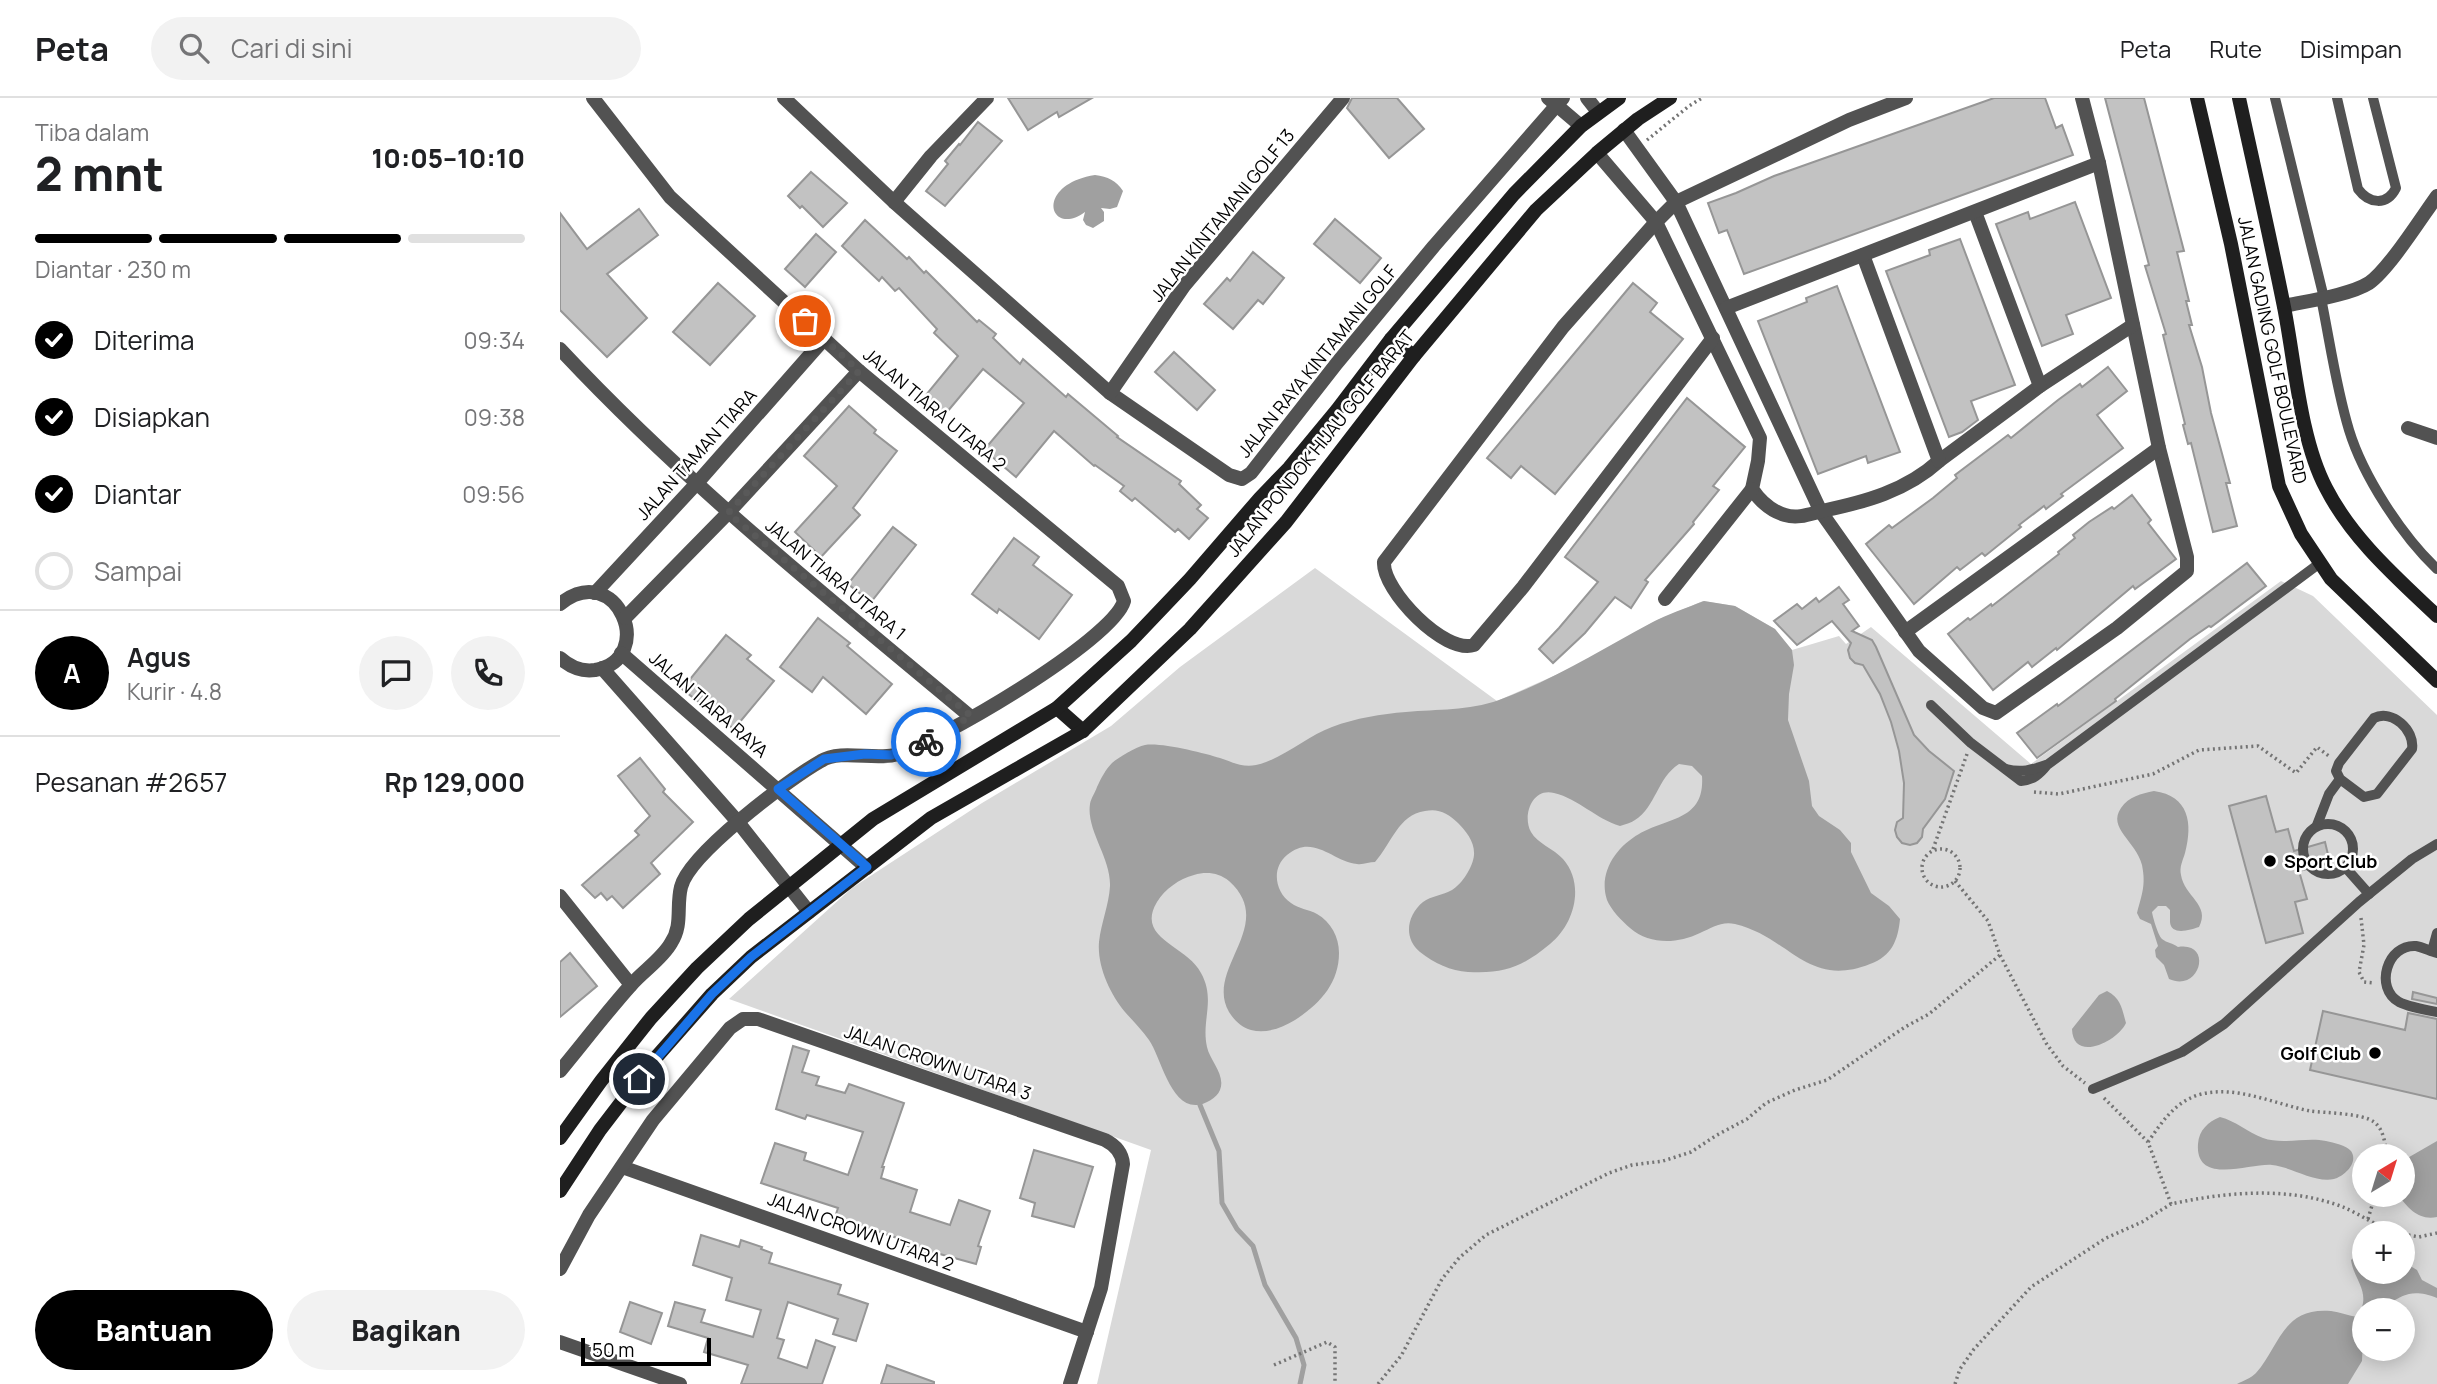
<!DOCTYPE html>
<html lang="id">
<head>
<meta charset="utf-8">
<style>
  body { margin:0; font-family:Manrope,sans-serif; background:#f2f2f2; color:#202124; height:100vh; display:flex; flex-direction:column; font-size:26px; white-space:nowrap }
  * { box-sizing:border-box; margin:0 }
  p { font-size:23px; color:#757577 }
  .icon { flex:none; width:38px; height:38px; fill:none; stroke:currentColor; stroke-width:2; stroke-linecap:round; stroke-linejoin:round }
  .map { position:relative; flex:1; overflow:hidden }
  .drawer { display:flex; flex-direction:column; background:#fff; width:560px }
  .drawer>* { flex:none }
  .needle { width:46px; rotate:38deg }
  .fabs { position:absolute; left:1792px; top:1046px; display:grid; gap:14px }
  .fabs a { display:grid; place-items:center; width:63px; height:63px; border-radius:50%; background:#fff; box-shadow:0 4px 18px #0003; font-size:35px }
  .scale { position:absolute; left:21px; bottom:18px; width:130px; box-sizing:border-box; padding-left:7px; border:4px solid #000; border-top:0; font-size:19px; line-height:24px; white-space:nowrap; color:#000; -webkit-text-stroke:5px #fff; paint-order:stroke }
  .pin { position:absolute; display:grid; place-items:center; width:60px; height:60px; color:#fff; margin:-30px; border:4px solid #fff; border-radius:50%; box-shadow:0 2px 7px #0007 }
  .courier { position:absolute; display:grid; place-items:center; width:70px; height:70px; margin:-35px; border:5px solid #1a73e8; border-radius:50%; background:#fff; color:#222; box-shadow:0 2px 9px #0007 }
  .headline em { font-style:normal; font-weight:800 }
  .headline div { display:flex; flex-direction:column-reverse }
  .headline { display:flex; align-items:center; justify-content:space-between; height:119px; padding:0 35px }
  h1 { font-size:46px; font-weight:800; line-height:52px }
  .bar { display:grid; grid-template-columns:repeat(4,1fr); gap:10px 7px; align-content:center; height:84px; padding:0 35px }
  .bar i { height:9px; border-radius:5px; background:#e0e0e0 }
  .bar .on { background:#000 }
  .bar p { grid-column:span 4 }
  .line { display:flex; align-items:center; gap:18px; padding:0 35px; border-top:2px solid #e0e0e0 }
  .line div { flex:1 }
  .round { display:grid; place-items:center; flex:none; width:74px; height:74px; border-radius:37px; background:#f2f2f2 }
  ol { padding:0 35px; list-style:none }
  li { display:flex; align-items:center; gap:21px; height:77px }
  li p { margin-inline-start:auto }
  li .icon { padding:7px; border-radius:50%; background:#000; color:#fff; stroke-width:4 }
  li:last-child { color:#757577 }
  li i { width:38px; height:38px; border:4px solid #e0e0e0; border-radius:50% }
  .cta { display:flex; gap:14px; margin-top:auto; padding:14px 35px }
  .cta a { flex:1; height:80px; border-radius:42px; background:#000; color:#fff; font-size:28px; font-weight:800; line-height:80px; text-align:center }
  .cta a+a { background:#f2f2f2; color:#202124 }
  header { display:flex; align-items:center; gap:42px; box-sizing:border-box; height:98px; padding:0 35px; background:#fff; border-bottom:2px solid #e0e0e0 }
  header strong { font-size:33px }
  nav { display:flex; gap:38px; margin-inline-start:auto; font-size:24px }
  .search { width:490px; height:63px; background:#f2f2f2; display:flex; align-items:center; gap:18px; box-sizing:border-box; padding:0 24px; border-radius:38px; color:#757577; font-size:26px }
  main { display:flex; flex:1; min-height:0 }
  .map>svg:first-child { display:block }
</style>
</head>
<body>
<header>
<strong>Peta</strong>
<div class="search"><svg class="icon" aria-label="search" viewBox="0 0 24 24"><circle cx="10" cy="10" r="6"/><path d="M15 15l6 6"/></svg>Cari di sini</div>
<nav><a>Peta</a><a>Rute</a><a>Disimpan</a></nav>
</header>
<main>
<section class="drawer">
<div class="headline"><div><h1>2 mnt</h1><p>Tiba dalam</p></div><em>10:05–10:10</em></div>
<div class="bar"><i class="on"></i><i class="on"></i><i class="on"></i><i></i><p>Diantar · 230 m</p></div>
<ol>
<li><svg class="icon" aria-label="check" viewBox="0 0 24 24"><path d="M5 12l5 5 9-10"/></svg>Diterima<p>09:34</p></li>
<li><svg class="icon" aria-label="check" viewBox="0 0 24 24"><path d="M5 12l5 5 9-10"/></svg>Disiapkan<p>09:38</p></li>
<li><svg class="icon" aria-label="check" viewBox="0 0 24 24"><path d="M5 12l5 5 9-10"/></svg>Diantar<p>09:56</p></li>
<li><i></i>Sampai</li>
</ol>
<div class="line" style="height:126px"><b class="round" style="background:#000;color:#fff">A</b><div><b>Agus</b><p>Kurir · 4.8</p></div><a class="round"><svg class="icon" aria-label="chat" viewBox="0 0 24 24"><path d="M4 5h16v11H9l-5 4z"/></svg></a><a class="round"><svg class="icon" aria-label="phone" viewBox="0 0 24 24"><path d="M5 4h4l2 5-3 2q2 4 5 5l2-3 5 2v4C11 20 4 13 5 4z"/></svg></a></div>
<div class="line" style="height:91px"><div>Pesanan #2657</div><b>Rp 129,000</b></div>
<div class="cta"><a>Bantuan</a><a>Bagikan</a></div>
</section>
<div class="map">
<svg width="1877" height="1286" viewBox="0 0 1877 1286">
  <rect width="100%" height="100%" fill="#fff"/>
  <!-- green -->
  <path fill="#d9d9d9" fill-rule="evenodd" d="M755 470 937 603 1014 569 1095 523 1143 503 1175 508 1215 531 1232 552 1279 538 1286 546 1311 529 1471 666 1721 483 1753 498 1877 617V1286H537L591 1052 169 901 292 790 422 705 551 628 620 569ZM1804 1059H1843V1097H1804ZM1804 1136H1843V1174H1804ZM1804 1213H1843V1251H1804Z"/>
  <!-- water -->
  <g fill="#a0a0a0">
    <path d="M535 77C548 79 556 82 563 93L557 109 550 111 541 110 544 114V123L533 130 526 127 523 122 525 114C490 140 473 87 535 77Z"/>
    <path d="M1144 503 1175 508 1215 531 1232 552 1234 567 1229 596 1228 622 1249 683 1252 708 1259 718 1280 732 1291 745V754L1311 795 1329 808 1340 821C1338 842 1332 858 1310 866 1247 891 1230 839 1175 826 1161 823 1152 830 1140 835 1117 846 1090 847 1070 830 1062 823 1051 812 1047 802 1038 775 1056 749 1079 736 1108 719 1145 723 1142 678L1132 668 1119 666C1097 680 1096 709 1075 722 1071 725 1065 726 1060 728 1036 721 1019 701 994 695 972 689 962 718 971 734 977 745 994 751 1003 761 1025 786 1015 826 990 846 962 869 945 876 908 874 891 873 874 865 860 854 843 840 847 817 863 804 871 798 883 797 892 792 902 786 913 769 914 757 915 744 906 733 898 725 888 715 878 710 865 713 838 717 832 745 815 764 809 764 803 767 797 766 772 763 753 735 727 757 711 770 715 794 731 805 739 811 748 811 757 816 771 824 779 839 779 855 779 885 760 906 735 922 722 930 706 936 691 932 681 929 674 922 669 914 644 871 718 827 669 783 659 775 647 773 634 777 619 781 605 791 597 804 575 841 627 847 641 875 656 902 641 922 647 949 650 963 666 977 660 992 657 1000 644 1007 637 1007 610 1009 601 959 589 942 582 932 573 923 565 914 550 896 537 868 539 844 541 825 549 807 550 788 551 760 526 732 530 706 531 700 535 695 537 689 541 680 546 671 552 665 559 659 576 649 585 647 600 644 644 655 660 660 672 664 683 670 696 667 721 662 747 638 772 629 796 620 821 616 846 614 878 611 908 613 939 602 993 582 1041 552 1091 525 1108 516 1126 510 1144 503Z"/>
    <path d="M1594 693C1629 698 1633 725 1625 755 1623 762 1619 769 1621 777 1624 798 1651 807 1639 829 1630 832 1611 838 1610 824 1610 820 1610 816 1610 812L1606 808H1598L1592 814C1593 820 1598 837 1602 841 1607 845 1613 845 1618 849 1653 843 1641 895 1609 881L1604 867 1596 859 1595 852 1598 848 1591 826 1580 821 1577 815C1582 796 1586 787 1582 767 1576 743 1547 730 1561 710 1569 698 1581 696 1594 693Z"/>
    <path d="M1547 893C1561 900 1562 911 1566 925 1557 944 1513 965 1512 931L1539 897Z"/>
    <path d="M1660 1019C1676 1023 1687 1034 1703 1040 1722 1047 1746 1039 1766 1043 1774 1045 1786 1047 1791 1053 1799 1065 1784 1078 1774 1081 1754 1085 1732 1069 1712 1067 1691 1065 1635 1088 1638 1046 1639 1032 1648 1024 1660 1019Z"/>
    <path d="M1877 1043V1119C1859 1123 1848 1110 1838 1097H1843L1844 1062Z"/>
    <path d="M1798 1155 1804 1156V1174H1843V1167L1847 1166 1857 1172 1862 1182 1877 1190V1200C1838 1184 1835 1213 1804 1213L1802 1263 1788 1286H1677C1683 1283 1691 1280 1696 1275 1720 1248 1722 1209 1771 1213 1780 1214 1789 1218 1797 1219 1813 1195 1794 1183 1791 1162Z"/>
  </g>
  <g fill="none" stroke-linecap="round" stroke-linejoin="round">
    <!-- stream -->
    <path stroke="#a0a0a0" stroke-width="5" d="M640 1007 659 1053 662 1105 677 1131 693 1148 705 1187 736 1240 744 1267 740 1286"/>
  </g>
  <!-- building -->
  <g fill="#c2c2c2" stroke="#969696" stroke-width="2">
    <path d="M448 0H532L499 19 497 14 468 32Z"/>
    <path d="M792 0H837L864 31 829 60 787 10Z"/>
    <path d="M1434 0H1485L1496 30 1502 27 1513 57 1184 176 1167 132 1159 135 1148 105 1176 95 1214 78Z"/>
    <path d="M1545 0H1584L1624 153 1617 154 1629 203H1626L1632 227H1629L1642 269 1651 315 1670 385H1666L1677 428 1653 434 1631 345 1628 346 1623 327 1625 326 1603 237 1606 236 1585 168 1589 167Z"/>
    <path d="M418 24 442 43 385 108 366 93 388 66 385 63 399 46 400 47Z"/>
    <path d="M251 74 287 105 263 129 242 108 240 110 228 98Z"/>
    <path d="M1515 104 1551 200 1506 217 1513 236 1482 248 1436 126 1468 114 1470 121Z"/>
    <path d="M79 111 98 137 47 176 87 220 47 259 0 212V115L27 151Z"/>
    <path d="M775 121 821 160 800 185 754 146Z"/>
    <path d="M305 122 347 161 349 159 364 175 366 173 417 224 419 222 436 236 433 240 460 266 463 261 506 299 508 296 558 338 557 339 621 383 619 386 641 407 637 411 648 420 629 441 618 431 615 434 575 400 572 403 560 393 564 388 535 367 534 368 494 333 456 379 424 352 464 305 423 271 382 320 361 303 398 258 374 235 377 231 339 190 335 193 322 179 319 183 282 148Z"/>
    <path d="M256 136 276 154 245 189 225 171Z"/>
    <path d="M1400 141 1455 287 1411 303 1418 322 1402 334 1389 339 1326 173 1370 157 1369 152Z"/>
    <path d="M693 154 724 180 703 206 698 202 673 231 644 206 667 180 670 183Z"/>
    <path d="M158 185 195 218 150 267 113 234Z"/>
    <path d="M1073 185 1097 205 1090 214 1123 241 995 396 961 368 951 380 927 360Z"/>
    <path d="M1277 188 1340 354 1308 365 1306 358 1258 376 1198 223 1247 204 1246 200Z"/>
    <path d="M614 254 655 292 637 312 595 274Z"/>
    <path d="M1548 269 1567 293 1537 317 1563 350 1501 396 1503 398 1486 411 1484 408 1459 427 1461 429 1425 458 1422 455 1400 472 1397 469 1354 506 1306 446 1329 427 1332 430 1373 400 1397 380 1395 377 1448 337 1451 340 1498 302 1520 286 1522 289Z"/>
    <path d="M1127 300 1185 349 1153 388 1159 392 1133 424 1134 426 1085 482 1088 484 1071 510 1055 499 1025 535 993 565 979 551 999 530 1038 484 1005 459Z"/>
    <path d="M289 308 316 332 314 335 337 353 293 410 300 417 261 459 235 434 277 388 244 358Z"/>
    <path d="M1572 397 1591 422 1588 425 1616 461 1575 491 1573 488 1497 552 1496 550 1472 569 1468 564 1433 592 1388 536 1408 520 1410 522 1431 506 1432 508 1499 456 1498 454 1515 440 1513 437 1529 424 1552 409 1554 411Z"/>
    <path d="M333 429 356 447 311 504 288 486Z"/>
    <path d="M454 440 479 459 473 467 512 497 479 541 439 511 437 515 412 496Z"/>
    <path d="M1687 465 1706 488 1651 529 1649 528 1630 541 1555 601 1556 603 1477 660 1457 635 1497 606 1498 608Z"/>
    <path d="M1279 489 1289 502 1283 506 1299 528 1292 533 1312 542 1316 549 1354 637 1369 653 1394 673 1385 701 1363 731 1362 739 1357 745 1350 747 1342 745 1337 739 1335 732 1337 724 1343 720 1344 685 1339 653 1331 624 1320 596 1303 567 1295 565 1290 560 1288 552 1291 545 1272 523 1237 547 1214 523 1237 506 1242 511 1256 500 1259 504Z"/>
    <path d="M258 520 290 545 287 548 332 586 306 616 263 579 252 594 220 569Z"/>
    <path d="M166 537 191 557 187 561 214 583 174 631 122 591Z"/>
    <path d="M80 660 105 691 103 694 133 724 91 765 100 776 63 810 52 798 47 802 41 795 35 800 22 787 79 737 75 733 90 718 58 678Z"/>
    <path d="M1706 698 1716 734 1728 731 1734 753 1765 744 1770 765 1739 773 1747 801 1735 804 1743 835 1706 845 1669 708Z"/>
    <path d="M10 855 37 888 0 919V864Z"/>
    <path d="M1853 894 1877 900V906L1852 901Z"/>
    <path d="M1763 913 1845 932 1848 915 1877 921V1001L1750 972Z"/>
    <path d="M233 948 249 953 242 974 259 979 256 987 285 995 289 986 344 1005 322 1069H324L321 1080 357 1092 350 1114 390 1127 399 1102 430 1113 418 1148 421 1149 416 1166 376 1155 375 1157 345 1147 346 1143 275 1119 278 1110 201 1085 215 1045 246 1055 244 1062 288 1077 303 1034 247 1017 245 1021 216 1011Z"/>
    <path d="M474 1052 533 1069 514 1129 472 1118 475 1105 460 1100Z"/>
    <path d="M141 1137 179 1149 181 1142 202 1149 201 1151 212 1155 209 1165 281 1187 278 1196 308 1206 296 1243 273 1236 278 1221 228 1204 217 1240 224 1242 218 1260 247 1270 256 1242 275 1249 262 1286H181L188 1267 144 1254 148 1240 108 1228 115 1204 145 1212 141 1224 193 1239 201 1212 166 1202 172 1180 133 1167Z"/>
    <path d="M70 1204 102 1215 91 1246 60 1234Z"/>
    <path d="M327 1267 374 1284V1286H321Z"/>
  </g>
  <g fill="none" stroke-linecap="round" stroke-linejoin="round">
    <!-- path -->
    <g stroke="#747474" stroke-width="3.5" stroke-dasharray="2 3.5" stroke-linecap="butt">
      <path d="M1087 42 1129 8 1142 0"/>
      <path d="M1474 694 1499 696 1593 676 1639 652 1698 648 1736 675 1757 649 1770 659"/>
      <path d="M1373 751 1407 656"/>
      <circle cx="1381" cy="770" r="19"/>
      <path d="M1395 783 1428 823 1440 857 1486 945 1503 968 1525 985"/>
      <path d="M1801 820 1804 847 1799 874 1804 884 1814 885"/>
      <path d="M1544 1000 1588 1044 1611 1106C1666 1094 1729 1088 1783 1109 1802 1117 1822 1132 1842 1136"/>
      <path d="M1588 1044C1602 1024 1614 1005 1638 997 1674 986 1715 1006 1750 1013 1765 1015 1802 1015 1814 1024 1824 1031 1826 1048 1826 1059"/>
      <path d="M1808 1121 1815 1097"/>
      <path d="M1843 1136 1859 1139 1877 1135"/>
      <path d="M714 1267 767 1244 775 1249V1286"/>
      <path d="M818 1286 841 1258 882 1181 899 1160 926 1137 1049 1075 1072 1067 1103 1063 1131 1054 1157 1037 1187 1021 1206 1005 1235 992 1267 982 1345 929 1369 916 1440 857"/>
      <path d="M1395 1286 1400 1271 1414 1251 1471 1189 1546 1140 1582 1124 1611 1106"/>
    </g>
    <!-- lane -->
    <g stroke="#525252" stroke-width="10">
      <path d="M1715 0 1764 200"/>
      <path d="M1777 0 1798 91C1809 106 1827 108 1836 90L1813 0"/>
      <path d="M1761 200C1770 244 1776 289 1789 332 1803 378 1842 438 1877 471"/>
      <path d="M1371 607 1411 645 1461 683C1473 682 1480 676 1487 667L1760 465"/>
      <path d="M1446 671C1461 675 1472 672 1486 667"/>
      <circle cx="1768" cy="751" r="25"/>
      <path d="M1757 727 1769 696 1780 681 1776 673 1779 665 1814 620C1832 611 1855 632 1852 651L1817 696 1804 699 1780 681"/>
      <path d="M1786 770 1809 796"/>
      <path d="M1872 853 1877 835"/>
      <path d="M1877 855C1870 853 1862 849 1856 848 1827 846 1814 890 1839 904 1849 909 1866 912 1877 914"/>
      <path d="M1533 991 1622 954 1664 926 1799 804 1852 761 1877 746"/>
    </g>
    <!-- street -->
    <g stroke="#525252" stroke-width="14">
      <path d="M224 0 334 104 550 295 669 377 682 381 691 375 777 265 874 148 1003 0"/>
      <path d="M988 0 1021 28"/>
      <path d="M1027 0 1038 14"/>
      <path d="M1064 32 1116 104 1261 414 1359 553 1423 610 1436 615 1557 530 1627 473V459L1599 350 1539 65 1522 0"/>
      <path d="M1037 55 1096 124 1200 340 1198 363 1192 391C1200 403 1211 413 1225 417 1238 421 1250 416 1262 413 1305 404 1346 393 1379 363L1480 288 1573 227"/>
      <path d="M334 104 371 58 427 0"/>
      <path d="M1415 114 1480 288"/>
      <path d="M1303 157 1379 363"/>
      <path d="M1724 208C1747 203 1790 197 1809 185 1829 171 1861 120 1877 98"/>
      <path d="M1166 210 1539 65"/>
      <path d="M1153 240 963 489 914 547C885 557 822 492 824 464L1003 229 1096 124 1116 104 1289 22 1346 0"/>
      <path d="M0 251C126 386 270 501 411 619"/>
      <path d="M550 295 624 188 783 0"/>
      <path d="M1848 330 1877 340"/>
      <path d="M35 495 137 385 264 241"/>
      <path d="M1105 501 1192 391"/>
      <path d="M0 506C57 460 98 561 35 572 21 574 10 569 0 560"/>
      <path d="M65 520 168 415 299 273"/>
      <path d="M1345 534 1599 350"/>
      <path d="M61 555 307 770"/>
      <path d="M42 570 178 724 249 814"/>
      <path d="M0 798 71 887"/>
      <path d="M0 973C24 944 46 915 71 887 83 873 102 861 111 845 123 827 116 809 121 789 129 756 229 681 261 663 280 651 313 662 334 657 376 646 553 542 564 503L558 488 299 273 110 99 33 0"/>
      <path d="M62 1069 527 1234"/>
      <path d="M0 1171 29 1117 93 1022 170 930 183 921H198L545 1042C555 1047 562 1054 563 1066L541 1190 510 1286"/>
      <path d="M0 1244 120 1286"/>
    </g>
    <!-- secondary -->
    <g stroke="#1f1f1f" stroke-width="14">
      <path d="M1637 0 1671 146 1719 388 1741 436 1771 481 1877 583"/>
      <path d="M1679 0C1694 69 1710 139 1724 209 1735 264 1740 341 1766 390 1792 441 1836 479 1877 518"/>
      <path d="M831 241 854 258"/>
      <path d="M497 610 523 633"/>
      <path d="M0 1040 41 983 91 920 137 870 189 821 313 721 497 610 571 543 630 481 700 400 729 370 777 312 831 241 954 96 1021 28 1059 0"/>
      <path d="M0 1093 40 1032 92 964 152 896 191 859 371 720 523 633 630 531 726 424 854 258 976 112 1037 55 1078 21 1110 0"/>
    </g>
  </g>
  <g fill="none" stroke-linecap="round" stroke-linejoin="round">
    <!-- done -->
    <path stroke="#595959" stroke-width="7" stroke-dasharray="0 12.6" d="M245 223 299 273 168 415 411 618 366 644"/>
    <!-- route -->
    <path stroke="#1a73e8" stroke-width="9" d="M79 981 152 896 191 859 307 769 218 691 264 661 305 656 331 657 366 644"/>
  </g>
  <!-- markers -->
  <g fill="#000" stroke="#fff" stroke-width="2.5">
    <circle cx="1710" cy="763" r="7"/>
    <circle cx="1815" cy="955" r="7"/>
  </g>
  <g text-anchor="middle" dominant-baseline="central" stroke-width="5" stroke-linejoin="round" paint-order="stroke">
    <!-- street labels -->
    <g font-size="18" fill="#000" stroke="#fff">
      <text transform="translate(662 117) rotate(-51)">JALAN KINTAMANI GOLF 13</text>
      <text transform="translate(1713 252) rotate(78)">JALAN GADING GOLF BOULEVARD</text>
      <text transform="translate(757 263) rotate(-51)">JALAN RAYA KINTAMANI GOLF</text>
      <text transform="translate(375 311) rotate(40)">JALAN TIARA UTARA 2</text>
      <text transform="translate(760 345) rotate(-51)">JALAN PONDOK HIJAU GOLF BARAT</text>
      <text transform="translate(136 356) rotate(-48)">JALAN TAMAN TIARA</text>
      <text transform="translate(276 481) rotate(40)">JALAN TIARA UTARA 1</text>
      <text transform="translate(149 606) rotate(41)">JALAN TIARA RAYA</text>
      <text transform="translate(378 964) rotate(19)">JALAN CROWN UTARA 3</text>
      <text transform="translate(301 1133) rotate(20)">JALAN CROWN UTARA 2</text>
    </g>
    <!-- poi labels -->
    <g font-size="18" font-weight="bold" fill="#000" stroke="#fff" text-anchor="start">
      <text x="1724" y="763">Sport Club</text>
      <text x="1801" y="955" text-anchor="end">Golf Club</text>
    </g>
  </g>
</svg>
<div class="fabs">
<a><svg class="needle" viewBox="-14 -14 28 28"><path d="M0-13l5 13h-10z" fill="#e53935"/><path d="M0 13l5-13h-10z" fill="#757577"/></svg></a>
<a>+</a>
<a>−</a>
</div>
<div class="scale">50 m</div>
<div class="pin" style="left:245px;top:223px;background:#ea580c"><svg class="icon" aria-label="bag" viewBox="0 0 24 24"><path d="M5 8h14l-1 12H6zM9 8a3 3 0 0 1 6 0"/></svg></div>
<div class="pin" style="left:79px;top:981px;background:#1f2937"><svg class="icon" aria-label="home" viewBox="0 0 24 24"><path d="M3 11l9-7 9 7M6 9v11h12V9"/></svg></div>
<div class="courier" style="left:366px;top:644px"><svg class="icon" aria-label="bike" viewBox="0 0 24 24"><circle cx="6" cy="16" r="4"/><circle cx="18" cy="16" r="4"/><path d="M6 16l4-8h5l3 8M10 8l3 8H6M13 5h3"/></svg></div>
</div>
</main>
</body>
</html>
